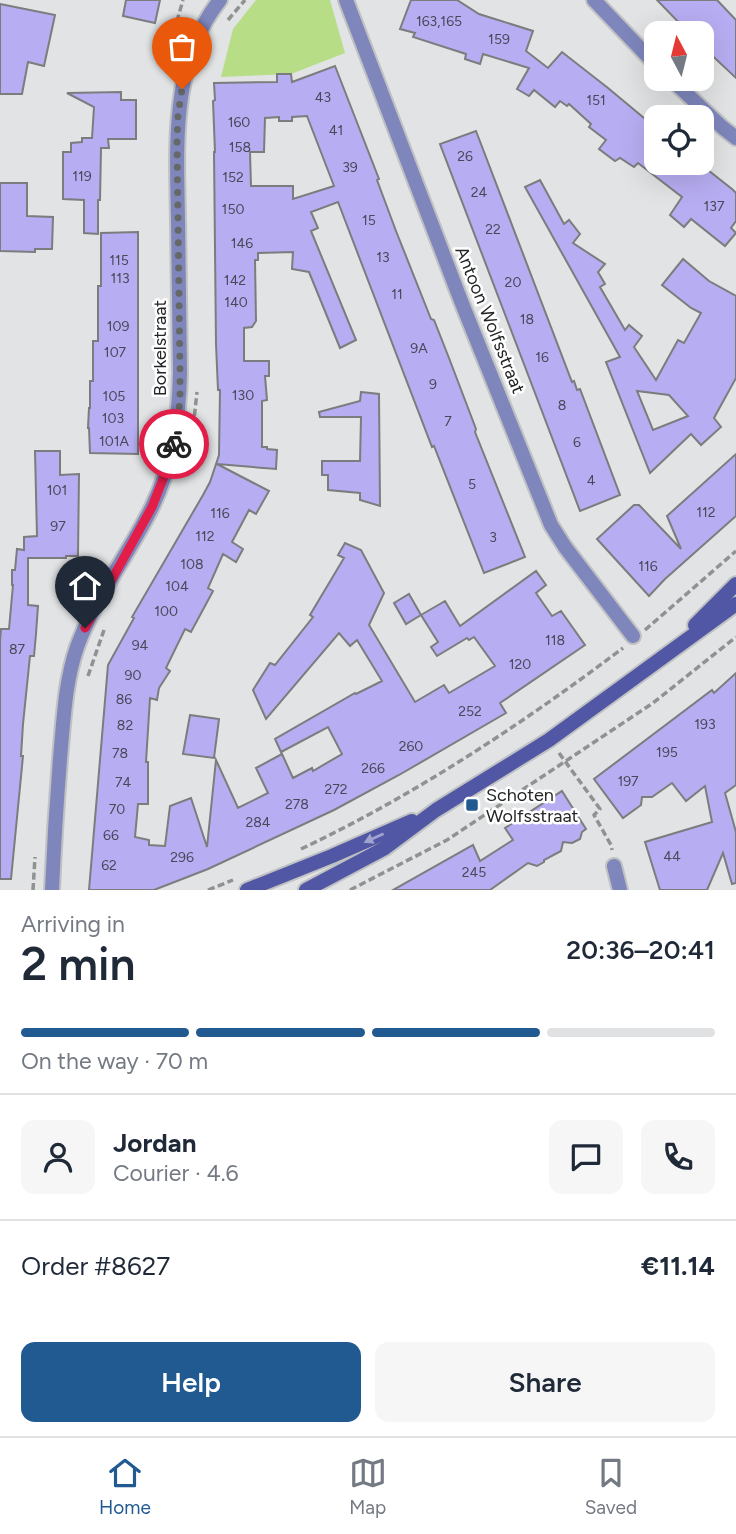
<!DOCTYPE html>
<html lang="en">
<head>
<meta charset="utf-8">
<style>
  body { margin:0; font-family:Figtree,sans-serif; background:#f6f6f7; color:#1f2937; height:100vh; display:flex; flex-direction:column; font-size:26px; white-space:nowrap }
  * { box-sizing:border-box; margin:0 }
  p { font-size:23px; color:#747a83 }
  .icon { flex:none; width:38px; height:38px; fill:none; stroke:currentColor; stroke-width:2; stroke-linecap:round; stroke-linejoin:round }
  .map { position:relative; height:890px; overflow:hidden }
  .side { display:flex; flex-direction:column; background:#fff; flex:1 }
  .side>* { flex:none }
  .needle { width:46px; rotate:353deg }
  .fabs { position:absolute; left:644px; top:21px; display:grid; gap:14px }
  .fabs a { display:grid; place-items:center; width:70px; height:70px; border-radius:14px; background:#fff; box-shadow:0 7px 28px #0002; font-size:35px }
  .pin { position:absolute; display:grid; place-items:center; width:60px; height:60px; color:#fff; margin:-72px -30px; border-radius:50% 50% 50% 0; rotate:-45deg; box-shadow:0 0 7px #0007 }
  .pin .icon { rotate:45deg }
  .courier { position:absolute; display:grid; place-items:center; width:70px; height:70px; margin:-35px; border:5px solid #e11d48; border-radius:50%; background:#fff; color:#222; box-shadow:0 2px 9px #0007 }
  .head em { font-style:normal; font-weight:600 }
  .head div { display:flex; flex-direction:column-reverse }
  .head { display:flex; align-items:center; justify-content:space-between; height:119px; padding:0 21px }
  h1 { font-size:46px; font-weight:600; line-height:52px }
  .bar { display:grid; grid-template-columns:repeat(4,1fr); gap:10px 7px; align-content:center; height:84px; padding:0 21px }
  .bar i { height:9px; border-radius:5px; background:#e0e1e3 }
  .bar .current { background:#205a91 }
  .bar p { grid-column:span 4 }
  .line { display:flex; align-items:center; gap:18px; padding:0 21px; border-top:2px solid #e0e1e3 }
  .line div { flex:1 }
  .round { display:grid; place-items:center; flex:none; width:74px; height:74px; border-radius:14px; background:#f6f6f7 }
  .cta { display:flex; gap:14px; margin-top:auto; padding:14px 21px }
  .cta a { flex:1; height:80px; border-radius:14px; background:#205a91; color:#fff; font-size:28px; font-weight:600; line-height:80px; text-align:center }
  .cta a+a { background:#f6f6f7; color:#1f2937 }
  .menu { display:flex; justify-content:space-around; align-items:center; height:98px; border-top:2px solid #e0e1e3; background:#fff; font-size:19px; color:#747a83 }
  .menu a { display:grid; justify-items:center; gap:4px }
  .menu .current { color:#205a91 }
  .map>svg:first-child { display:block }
</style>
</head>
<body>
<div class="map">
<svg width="736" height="890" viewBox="0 0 736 890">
  <rect width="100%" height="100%" fill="#e1e3e4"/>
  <!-- green -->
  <path fill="#b8dd87" d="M256 0H330L345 53 291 74 221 77 233 29Z"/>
  <!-- building -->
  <g fill="#b7adf2" stroke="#7c7c7e" stroke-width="2" fill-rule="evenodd">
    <path d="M126 0H160L155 23 123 16Z"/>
    <path d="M411 0H457L479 14 533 31 526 51 548 68 562 52 608 88 656 128V163H699L732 189 736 193V221L731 228 736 233 725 246 691 219 684 227 670 215 682 197 638 163 634 167 620 158 615 161 599 149 606 140 589 127 591 124 569 104 567 106 560 101 555 107 534 90 529 96 517 89 529 68 483 54 480 64 465 59 466 54 413 37 415 33 400 29Z"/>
    <path d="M657 0H717L736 20V78L702 46V33H689Z"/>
    <path d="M0 4 55 15 44 66 28 62 22 94H0Z"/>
    <path d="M335 66 379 179 377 180 396 231 431 319 434 320 449 358 476 429 475 432 525 557 484 573 434 446 432 447 338 202 311 212 318 228 311 231 356 340 340 348 309 272 292 269 293 252 258 253V260H255L256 321 252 327 244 328V361H269V376H265L267 400 262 401V447H267V449L277 450 276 469 217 464 269 491 256 514 249 510 232 542 243 549 236 562 223 554 208 588 213 591 191 632 185 629 166 668 170 671 159 688 157 700 150 698 146 762H148V804H138L135 837 149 840V845L165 846 170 806 191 798 207 847 216 760 238 808 268 793 256 768 282 754 293 778 312 768 313 771 342 754 328 727 281 752 275 739 355 693 356 694 382 681 357 640 350 646 339 633 266 719 253 690 270 663 275 665 313 617 310 615 344 558 338 555 345 543 361 550 384 593 369 625 415 702 444 685 449 693 495 666 474 637 469 640 467 638 437 656 431 647 438 642 421 615 445 601 460 626 536 571 546 585 536 593 552 616 561 611 585 645 500 703 506 713 399 775 334 810 208 869 154 890H89L108 665 134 618 132 617 203 495 210 482 219 455 220 390H218L216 344 214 152H215L213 101 215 100 214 83 277 82V74H291L292 82ZM307 116 334 186 293 199V186H251L250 152H264L265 118 279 117V121H292V117Z"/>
    <path d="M121 92V100H136V139H108L109 148H101L100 200H98V234L84 233V200L63 199V152H71V143L82 142V138H92L94 107 67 93Z"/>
    <path d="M476 131 572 382 574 381 577 390 580 389 620 495 580 511 440 144Z"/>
    <path d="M540 180 564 224 569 220 580 234 573 243 605 264 598 272 605 284 600 287 625 330 629 325 642 336 634 347 656 380 678 340 684 343 701 313 691 308 662 285 683 259 709 281 736 296V378L714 418 721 427 701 445 691 434 650 473 606 362 620 357 525 187ZM637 391 669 395 688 416 653 430Z"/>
    <path d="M0 183H27V216L53 217 52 249H35V252L0 251Z"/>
    <path d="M138 232V454L90 453 89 428H88L89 408H90V381H93V341H98V286H101V233Z"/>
    <path d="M361 392 379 394 380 506 360 500V493L328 490V475H322V461H360L361 417H320L319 412 360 401Z"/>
    <path d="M35 451H60V475L79 474 78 556H66V558H28V605L38 606 36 634 34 656H30L23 724 21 756H23L11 879H0V641L1 629H9L13 585H12V570H15L17 549 24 550V537L37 536Z"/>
    <path d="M736 454V516L665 579 649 596 597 539 634 505H639L681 549 667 516Z"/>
    <path d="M409 594 421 615 406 624 394 603Z"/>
    <path d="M736 673V785L725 793 736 832V883L732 884 723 853 707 890H660L645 842 712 822 705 786 686 801 672 783 652 797H642L641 805 623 818 594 779 712 690 714 693Z"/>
    <path d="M190 715 219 719 214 758 183 754Z"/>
    <path d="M562 791 586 829 582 832 580 839 572 843 563 842 561 851 544 860V862L537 866 528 863 490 890H393L473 845 480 861 513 840 505 828Z"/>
  </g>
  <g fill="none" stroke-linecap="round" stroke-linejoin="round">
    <!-- minor casing -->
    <g stroke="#bfc1c2" stroke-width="18">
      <g id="minor">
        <path d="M346 0 461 301 551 525 565 547 633 636"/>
        <path d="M614 866 620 890"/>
      </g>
    </g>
    <!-- tertiary casing -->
    <g stroke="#bfc1c2" stroke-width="18">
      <g id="tertiary">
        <path d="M594 0 656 65"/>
        <path d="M671 79 722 127 736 138"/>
        <path d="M52 890C54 842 57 795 61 747 64 713 66 679 77 647 95 597 129 554 152 507 173 464 179 419 180 373 179 322 179 272 178 222 177 146 170 63 220 0"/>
      </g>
    </g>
    <!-- secondary casing -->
    <g stroke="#bfc1c2" stroke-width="18">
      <g id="secondary">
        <path d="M695 625 736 584"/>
        <path d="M247 890 332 856 412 821"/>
        <path d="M306 890 385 848 436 810 549 740 736 604"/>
      </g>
    </g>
    <!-- path -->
    <g stroke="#909292" stroke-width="3.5" stroke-dasharray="7 3.5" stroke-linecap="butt">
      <path d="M228 20 245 0"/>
      <path d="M167 73 175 28 183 0"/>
      <path d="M191 447 197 392"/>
      <path d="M645 630 736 551"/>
      <path d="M88 676 104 630"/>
      <path d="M559 753 600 809 594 815 611 845 612 850"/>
      <path d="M301 849C415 795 522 724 623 648"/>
      <path d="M33 890 35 857"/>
      <path d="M208 890 233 880"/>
      <path d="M350 890 447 840 653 703 736 637"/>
    </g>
    <!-- minor -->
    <use href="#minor" stroke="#7e86bc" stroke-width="14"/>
    <!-- tertiary -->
    <use href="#tertiary" stroke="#7e86bc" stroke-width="14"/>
    <!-- secondary -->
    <use href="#secondary" stroke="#5157a5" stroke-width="14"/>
  </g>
  <!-- one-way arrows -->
  <defs><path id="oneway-solid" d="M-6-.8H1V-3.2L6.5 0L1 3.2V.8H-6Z" transform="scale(1.75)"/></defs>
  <use fill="#9fa3ce" href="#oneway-solid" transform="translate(374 838) rotate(156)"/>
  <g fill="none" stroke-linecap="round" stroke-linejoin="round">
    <!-- done -->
    <path stroke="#666868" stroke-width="7" stroke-dasharray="0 12.6" d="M174 444 180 401V373L177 140 178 115 182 89"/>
    <!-- route -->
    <path stroke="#e11d48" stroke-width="9" d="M85 628 152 507 167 469 174 444"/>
  </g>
  <!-- markers -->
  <rect fill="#205a91" stroke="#fff" stroke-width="2.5" x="465" y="798" width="14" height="14" rx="3.5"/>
  <g text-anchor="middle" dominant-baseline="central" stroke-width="5" stroke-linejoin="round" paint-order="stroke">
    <!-- number labels -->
    <g font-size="14" fill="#494758">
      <text x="439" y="21">163,165</text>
      <text x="499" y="39">159</text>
      <text x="323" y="97">43</text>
      <text x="596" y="100">151</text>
      <text x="239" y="122">160</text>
      <text x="336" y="130">41</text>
      <text x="240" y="147">158</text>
      <text x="465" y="156">26</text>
      <text x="350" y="167">39</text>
      <text x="82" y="176">119</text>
      <text x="233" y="177">152</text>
      <text x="479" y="192">24</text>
      <text x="714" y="206">137</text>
      <text x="233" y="209">150</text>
      <text x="369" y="220">15</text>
      <text x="493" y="229">22</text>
      <text x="242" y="243">146</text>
      <text x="383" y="257">13</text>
      <text x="119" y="260">115</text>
      <text x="120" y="278">113</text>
      <text x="235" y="280">142</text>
      <text x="513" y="282">20</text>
      <text x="397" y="294">11</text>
      <text x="236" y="302">140</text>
      <text x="527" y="319">18</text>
      <text x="118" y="326">109</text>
      <text x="419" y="348">9A</text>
      <text x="115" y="352">107</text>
      <text x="542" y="357">16</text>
      <text x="433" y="384">9</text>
      <text x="243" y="395">130</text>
      <text x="114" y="396">105</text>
      <text x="562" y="405">8</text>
      <text x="113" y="418">103</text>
      <text x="448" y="421">7</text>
      <text x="114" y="441">101A</text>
      <text x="577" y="442">6</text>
      <text x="591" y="480">4</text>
      <text x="472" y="484">5</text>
      <text x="57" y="490">101</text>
      <text x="706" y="512">112</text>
      <text x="220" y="513">116</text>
      <text x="58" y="526">97</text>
      <text x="205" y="536">112</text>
      <text x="493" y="537">3</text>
      <text x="192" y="564">108</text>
      <text x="648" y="566">116</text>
      <text x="177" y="586">104</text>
      <text x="166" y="611">100</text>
      <text x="555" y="640">118</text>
      <text x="140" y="645">94</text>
      <text x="17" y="649">87</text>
      <text x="520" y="664">120</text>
      <text x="133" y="675">90</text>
      <text x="124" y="699">86</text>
      <text x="470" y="711">252</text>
      <text x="705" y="724">193</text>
      <text x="125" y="725">82</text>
      <text x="411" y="746">260</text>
      <text x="667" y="752">195</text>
      <text x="120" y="753">78</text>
      <text x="373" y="768">266</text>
      <text x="628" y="781">197</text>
      <text x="123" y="782">74</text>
      <text x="336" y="789">272</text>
      <text x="297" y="804">278</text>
      <text x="117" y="809">70</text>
      <text x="258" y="822">284</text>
      <text x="111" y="835">66</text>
      <text x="672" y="856">44</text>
      <text x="182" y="857">296</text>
      <text x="109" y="865">62</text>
      <text x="474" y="872">245</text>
    </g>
    <!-- street labels -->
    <g font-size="18" fill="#242525" stroke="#fff">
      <text transform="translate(490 320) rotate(68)">Antoon Wolfsstraat</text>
      <text transform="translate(160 348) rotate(-90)">Borkelstraat</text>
    </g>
    <!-- poi labels -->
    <g font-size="18" fill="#242525" stroke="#fff" text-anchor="start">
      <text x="486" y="795">Schoten<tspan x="486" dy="21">Wolfsstraat</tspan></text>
    </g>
  </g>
</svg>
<div class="fabs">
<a><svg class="needle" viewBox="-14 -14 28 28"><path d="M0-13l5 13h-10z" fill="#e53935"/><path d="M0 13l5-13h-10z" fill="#747a83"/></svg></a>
<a><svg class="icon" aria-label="locate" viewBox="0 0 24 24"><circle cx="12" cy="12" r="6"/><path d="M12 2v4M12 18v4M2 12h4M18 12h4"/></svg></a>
</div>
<div class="pin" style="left:182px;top:89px;background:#ea580c"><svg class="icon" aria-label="bag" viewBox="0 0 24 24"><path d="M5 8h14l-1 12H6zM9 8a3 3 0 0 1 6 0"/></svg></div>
<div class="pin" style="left:85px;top:628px;background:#1f2937"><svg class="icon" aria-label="home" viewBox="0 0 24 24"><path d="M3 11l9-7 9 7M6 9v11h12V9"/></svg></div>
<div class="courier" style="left:174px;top:444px"><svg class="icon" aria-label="bike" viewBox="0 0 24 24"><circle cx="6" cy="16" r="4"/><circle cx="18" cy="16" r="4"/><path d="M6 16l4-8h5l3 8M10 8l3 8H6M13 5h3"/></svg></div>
</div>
<section class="side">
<div class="head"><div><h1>2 min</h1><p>Arriving in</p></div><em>20:36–20:41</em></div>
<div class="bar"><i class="current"></i><i class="current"></i><i class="current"></i><i></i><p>On the way · 70 m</p></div>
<div class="line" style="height:126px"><a class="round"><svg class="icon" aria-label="person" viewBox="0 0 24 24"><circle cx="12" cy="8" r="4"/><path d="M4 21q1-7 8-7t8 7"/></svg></a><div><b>Jordan</b><p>Courier · 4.6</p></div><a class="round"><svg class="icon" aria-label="chat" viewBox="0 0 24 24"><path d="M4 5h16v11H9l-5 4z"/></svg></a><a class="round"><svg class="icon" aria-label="phone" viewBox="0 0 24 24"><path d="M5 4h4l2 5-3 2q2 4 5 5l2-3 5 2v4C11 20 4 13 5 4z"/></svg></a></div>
<div class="line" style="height:91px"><div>Order #8627</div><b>€11.14</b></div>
<div class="cta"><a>Help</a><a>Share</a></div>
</section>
<nav class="menu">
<a class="current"><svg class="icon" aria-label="home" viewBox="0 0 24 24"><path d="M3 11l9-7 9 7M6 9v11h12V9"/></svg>Home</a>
<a><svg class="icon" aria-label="map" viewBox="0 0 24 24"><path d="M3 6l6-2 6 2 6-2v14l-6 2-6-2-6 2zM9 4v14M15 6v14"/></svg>Map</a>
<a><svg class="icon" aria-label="saved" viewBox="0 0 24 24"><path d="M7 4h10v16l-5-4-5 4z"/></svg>Saved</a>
</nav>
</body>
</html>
